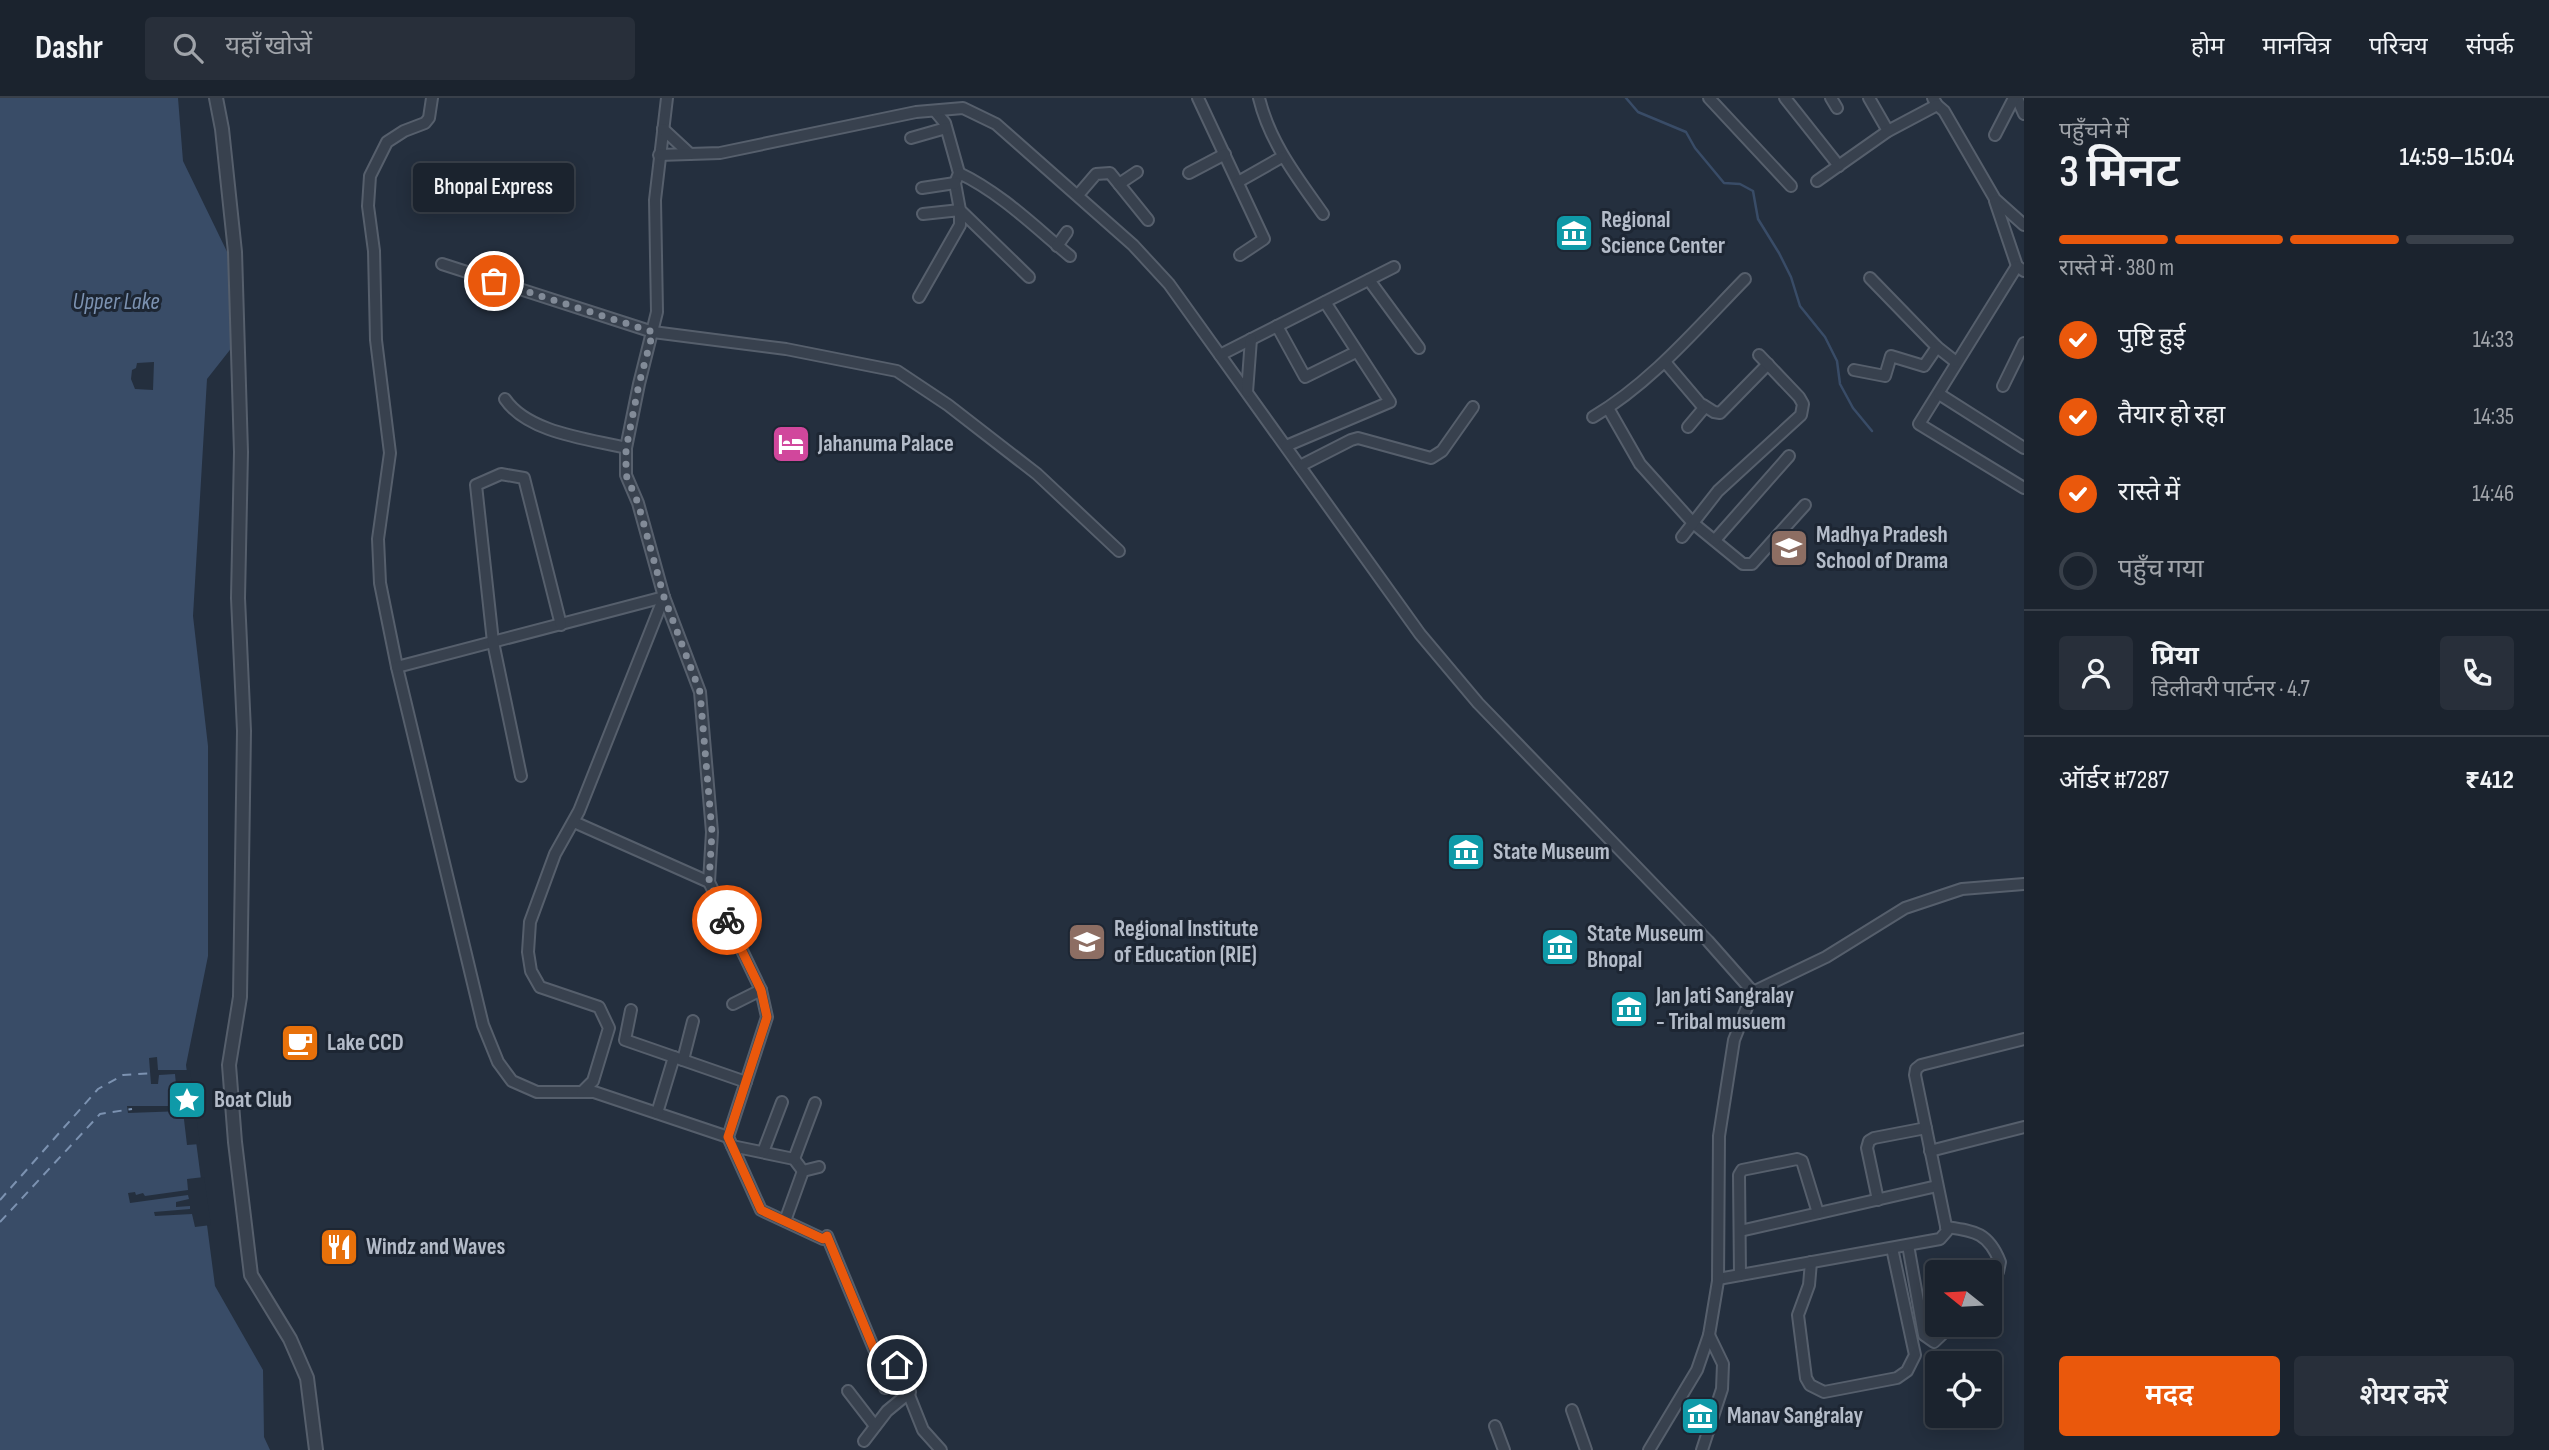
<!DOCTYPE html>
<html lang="hi">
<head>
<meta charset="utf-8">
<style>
  body { margin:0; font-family:"Sofia Sans Condensed","Noto Sans Devanagari",sans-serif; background:#282f3a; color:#f1f3f6; height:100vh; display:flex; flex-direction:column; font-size:26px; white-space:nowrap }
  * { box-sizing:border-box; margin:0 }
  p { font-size:23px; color:#a0a4aa }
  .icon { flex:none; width:38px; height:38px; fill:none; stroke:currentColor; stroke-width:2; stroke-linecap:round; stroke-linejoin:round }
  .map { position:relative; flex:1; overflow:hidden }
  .sheet { display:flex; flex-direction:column; background:#1b232e; width:525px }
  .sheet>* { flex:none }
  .needle { width:46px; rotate:288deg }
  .controls { position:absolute; left:1925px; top:1162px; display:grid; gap:14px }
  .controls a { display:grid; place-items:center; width:77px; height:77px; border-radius:7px; background:#1b232e; box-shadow:0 4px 18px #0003,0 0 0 2px #39404a; font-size:35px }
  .pin { position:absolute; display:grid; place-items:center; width:60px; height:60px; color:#fff; margin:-30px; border:4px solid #fff; border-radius:50%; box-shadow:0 2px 7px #0007 }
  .courier { position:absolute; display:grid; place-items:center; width:70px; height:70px; margin:-35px; border:5px solid #ea580c; border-radius:50%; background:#fff; color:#222; box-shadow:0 2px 9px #0007 }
  .bubble { position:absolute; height:49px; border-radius:7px; background:#1b232e; box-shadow:0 4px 18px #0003,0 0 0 2px #39404a; font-size:23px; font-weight:600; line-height:49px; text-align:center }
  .headline em { font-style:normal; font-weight:600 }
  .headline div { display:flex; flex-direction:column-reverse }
  .headline { display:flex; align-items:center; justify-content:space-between; height:119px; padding:0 35px }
  h1 { font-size:46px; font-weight:600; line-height:52px }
  .bar { display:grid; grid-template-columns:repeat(4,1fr); gap:10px 7px; align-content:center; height:84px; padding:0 35px }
  .bar i { height:9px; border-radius:5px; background:#39404a }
  .bar .selected { background:#ea580c }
  .bar p { grid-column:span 4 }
  .line { display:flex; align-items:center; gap:18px; padding:0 35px; border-top:2px solid #39404a }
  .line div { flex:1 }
  .round { display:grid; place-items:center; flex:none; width:74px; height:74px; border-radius:7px; background:#282f3a }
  ol { padding:0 35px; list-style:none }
  li { display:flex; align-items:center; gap:21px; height:77px }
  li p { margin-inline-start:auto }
  li .icon { padding:7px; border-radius:50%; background:#ea580c; color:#fff; stroke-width:4 }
  li:last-child { color:#a0a4aa }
  li i { width:38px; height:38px; border:4px solid #39404a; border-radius:50% }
  .action { display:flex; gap:14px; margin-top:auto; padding:14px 35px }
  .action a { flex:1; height:80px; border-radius:7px; background:#ea580c; color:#fff; font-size:28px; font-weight:600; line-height:80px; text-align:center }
  .action a+a { background:#282f3a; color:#f1f3f6 }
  header { display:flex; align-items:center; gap:42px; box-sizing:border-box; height:98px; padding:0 35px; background:#1b232e; border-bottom:2px solid #39404a }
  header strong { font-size:33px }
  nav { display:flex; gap:38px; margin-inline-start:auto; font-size:24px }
  .search { width:490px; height:63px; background:#282f3a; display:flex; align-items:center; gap:18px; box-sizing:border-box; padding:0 24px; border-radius:7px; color:#a0a4aa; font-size:26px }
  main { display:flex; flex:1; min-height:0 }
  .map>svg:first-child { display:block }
</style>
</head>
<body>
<header>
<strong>Dashr</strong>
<div class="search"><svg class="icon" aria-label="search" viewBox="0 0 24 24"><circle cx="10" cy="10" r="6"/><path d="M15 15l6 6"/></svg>यहाँ खोजें</div>
<nav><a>होम</a><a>मानचित्र</a><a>परिचय</a><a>संपर्क</a></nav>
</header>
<main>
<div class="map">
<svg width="2024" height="1352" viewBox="0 0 2024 1352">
  <rect width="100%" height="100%" fill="#242f3e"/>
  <!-- water -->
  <path fill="#394c67" d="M0 0H178L183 63 233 166V248L207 281 193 518 208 648V858L186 967 215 1188 263 1272 264 1339 270 1352H0Z"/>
  <!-- pier -->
  <g fill="#242f3e">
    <path d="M154 264 153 292 135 291 131 281 132 272 136 270 137 265Z"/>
    <path d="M157 959 158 972H190L200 1046 187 1047 183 1013 128 1015 127 1008H178L175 976 159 977 158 986H151L149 960Z"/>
    <path d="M204 1079 211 1127 195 1129 192 1116 155 1118 154 1114 190 1111V1108L176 1109V1104L189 1101 188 1097 130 1105 128 1095 135 1094 136 1097 143 1095 145 1098 188 1092 187 1081Z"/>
  </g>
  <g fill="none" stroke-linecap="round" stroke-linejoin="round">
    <!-- stream -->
    <path stroke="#394c67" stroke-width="2.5" d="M1626 0 1638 14 1686 34 1695 50 1724 85 1740 86 1753 93 1758 121 1779 155 1791 179 1800 208 1825 239 1837 263 1840 286 1853 310 1872 333"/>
    <!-- ferry -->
    <g stroke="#7c92b1" stroke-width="2" stroke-dasharray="9 7" stroke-linecap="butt">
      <path d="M0 1102 98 991 123 977 154 975"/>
      <path d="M0 1124 100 1016 132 1011"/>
    </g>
    <!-- minor casing -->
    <g stroke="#565f6c" stroke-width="14">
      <g id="minor">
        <path d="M432 0 429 20 425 25 404 33 387 44 370 78 368 108 374 153 376 242 390 355 378 441 380 485 397 569 483 927 498 964 512 983 537 994H594L728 1039"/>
        <path d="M667 0 655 102 657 214 639 286 626 350V377L638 405 664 499 700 594 712 734 709 784 761 892 767 919 728 1039 761 1112 823 1141 827 1138 874 1251 897 1267 923 1332 941 1352"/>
        <path d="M1198 0 1264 141 1240 157"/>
        <path d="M1259 0C1270 45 1297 79 1323 116"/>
        <path d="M1709 0 1791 88"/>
        <path d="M1785 0 1839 68"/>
        <path d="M1831 0 1837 10"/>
        <path d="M1869 0 1888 33"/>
        <path d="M1933 0 1937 7 1944 13 1995 101 2024 127"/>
        <path d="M2017 0 2024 16"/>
        <path d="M935 13 945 25 959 75 955 85 960 112 1029 179"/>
        <path d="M663 31 690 56"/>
        <path d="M1995 37 2014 0"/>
        <path d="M911 40 946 30"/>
        <path d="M659 57 720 55 916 14 963 10 996 26 1133 147 1169 186 1420 536 1478 605 1708 843 1753 894"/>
        <path d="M959 75C1001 95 1035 129 1070 158"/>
        <path d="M1189 75 1225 56"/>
        <path d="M1817 83 1888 33 1937 7"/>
        <path d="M1238 84 1282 59"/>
        <path d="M1119 86 1137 74"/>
        <path d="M922 90 955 85"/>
        <path d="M1078 97 1096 76 1110 75 1148 122"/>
        <path d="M1995 103 2017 168 2024 173"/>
        <path d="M1057 148 1067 134"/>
        <path d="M442 166 653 234 786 251 897 273 948 307 1037 376 1119 453"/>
        <path d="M2017 168 1919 326 2024 390"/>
        <path d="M1870 180 1937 249 1956 264"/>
        <path d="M1369 182 1419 250"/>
        <path d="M919 199 960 127V112L923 116"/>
        <path d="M1277 228 1305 279 1356 254"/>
        <path d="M1220 257 1394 169"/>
        <path d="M1665 264 1704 310 1688 329"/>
        <path d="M1854 272 1885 278 1891 258 1924 268 1937 249"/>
        <path d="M2003 288 2024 245"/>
        <path d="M1247 294 1251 241"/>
        <path d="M1939 296 2024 350"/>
        <path d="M505 301C528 335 589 341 626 350"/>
        <path d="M1703 307 1714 314 1720 315 1768 266"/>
        <path d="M1608 310 1640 366 1693 425 1743 466H1752L1805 407"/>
        <path d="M1593 319C1652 284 1697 230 1745 181"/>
        <path d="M1286 348 1390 304 1325 204"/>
        <path d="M1300 368 1351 342 1358 340 1431 360 1442 353 1473 309"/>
        <path d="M1682 439 1718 393 1801 317 1803 306 1799 299 1759 257"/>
        <path d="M1715 442 1789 358"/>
        <path d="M397 569 664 499"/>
        <path d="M521 678 493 544 476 387 501 376 524 380 561 527"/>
        <path d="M574 724 709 784"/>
        <path d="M733 906 761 892"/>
        <path d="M631 912 625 942 746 984"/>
        <path d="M683 962 693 923"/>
        <path d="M582 994 593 983 609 930 599 909 540 889 531 873 528 854 530 824 555 756 579 713 664 499"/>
        <path d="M657 1015 674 959"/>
        <path d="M732 1048 794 1061 803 1073"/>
        <path d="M1930 1053 2024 1029"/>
        <path d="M763 1054 782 1004"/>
        <path d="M794 1061 815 1005"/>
        <path d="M1878 1102 1867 1050 1869 1043 1874 1040 1926 1030"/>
        <path d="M785 1123 803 1073 819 1069"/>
        <path d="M1946 1129C1974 1133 1988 1134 2000 1164L1998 1174 1990 1184"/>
        <path d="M1740 1133 1937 1088"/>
        <path d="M1908 1147 1924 1237 1934 1244 1952 1227"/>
        <path d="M1811 1164 1809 1187 1798 1217 1806 1280 1810 1287 1824 1294 1897 1280 1907 1273 1915 1257 1892 1150"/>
        <path d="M1740 1177 1739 1077 1742 1072 1797 1061 1802 1063 1818 1115"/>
        <path d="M1718 1181 1940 1141 1947 1133 1915 977 1916 971 1921 967 2024 941"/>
        <path d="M885 1290 903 1279"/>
        <path d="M848 1293 875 1328"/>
        <path d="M1572 1312 1586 1352"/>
        <path d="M1495 1328 1504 1352"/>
        <path d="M864 1343 887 1313 910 1294"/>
        <path d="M1649 1352 1697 1272 1709 1237 1718 1183 1719 1038 1734 942 1753 894 1826 859 1905 810 1962 791 2024 786"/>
        <path d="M1702 1352 1722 1291 1723 1266 1709 1237"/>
      </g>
    </g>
    <!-- tertiary casing -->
    <g stroke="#565f6c" stroke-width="16">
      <path id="tertiary" d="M216 0 222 31 235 154 241 354 238 500 244 633 240 899 229 967 235 1044 251 1177 290 1241 307 1280 316 1352"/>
    </g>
    <!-- minor -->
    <use href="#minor" stroke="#38414e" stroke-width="10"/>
    <!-- tertiary -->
    <use href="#tertiary" stroke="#38414e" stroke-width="12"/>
  </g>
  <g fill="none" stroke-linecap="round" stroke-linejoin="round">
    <!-- done -->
    <path stroke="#828b98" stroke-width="7" stroke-dasharray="0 12.6" d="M494 183 653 234 639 286 626 351V377L638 405 664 499 700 594 712 734 709 784 727 822"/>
    <!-- route -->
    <path stroke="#ea580c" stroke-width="9" d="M727 822 761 892 767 919 728 1039 761 1112 823 1141 827 1138 874 1251 897 1267"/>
  </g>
  <!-- icons -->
  <defs>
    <g id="museum-square" transform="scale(2.0125)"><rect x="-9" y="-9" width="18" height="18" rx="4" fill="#0f9aa8" stroke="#1d2633"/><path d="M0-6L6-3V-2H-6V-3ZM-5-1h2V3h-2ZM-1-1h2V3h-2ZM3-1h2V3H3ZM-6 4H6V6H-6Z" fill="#fff"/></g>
    <g id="hotel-square" transform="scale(2.0125)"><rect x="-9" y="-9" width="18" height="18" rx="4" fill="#d1479c" stroke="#1d2633"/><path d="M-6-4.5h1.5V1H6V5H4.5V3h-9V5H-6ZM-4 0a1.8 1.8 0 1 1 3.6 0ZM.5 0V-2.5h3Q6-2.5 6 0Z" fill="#fff"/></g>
    <g id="university-square" transform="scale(2.0125)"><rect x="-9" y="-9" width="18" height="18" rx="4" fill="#8d6e63" stroke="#1d2633"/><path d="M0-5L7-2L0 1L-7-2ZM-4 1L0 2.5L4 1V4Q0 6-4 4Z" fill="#fff"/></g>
    <g id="cafe-square" transform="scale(2.0125)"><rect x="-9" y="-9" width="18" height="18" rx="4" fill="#e8710a" stroke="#1d2633"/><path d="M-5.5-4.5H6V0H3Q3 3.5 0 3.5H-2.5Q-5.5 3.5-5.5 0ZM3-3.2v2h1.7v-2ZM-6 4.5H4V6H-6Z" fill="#fff"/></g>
    <g id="sight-square" transform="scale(2.0125)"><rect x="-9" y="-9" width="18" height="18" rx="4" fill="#0f9aa8" stroke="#1d2633"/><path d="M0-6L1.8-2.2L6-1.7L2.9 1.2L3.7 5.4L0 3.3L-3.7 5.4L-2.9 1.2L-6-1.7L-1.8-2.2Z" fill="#fff"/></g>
    <g id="restaurant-square" transform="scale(2.0125)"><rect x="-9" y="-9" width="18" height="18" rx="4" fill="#e8710a" stroke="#1d2633"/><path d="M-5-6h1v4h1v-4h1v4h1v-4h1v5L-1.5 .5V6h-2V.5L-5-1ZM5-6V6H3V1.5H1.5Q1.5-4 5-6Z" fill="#fff"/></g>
  </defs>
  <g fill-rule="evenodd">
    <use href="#museum-square" x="1574" y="135"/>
    <use href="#hotel-square" x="791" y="346"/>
    <use href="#university-square" x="1789" y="450"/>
    <use href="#museum-square" x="1466" y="754"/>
    <use href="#university-square" x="1087" y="844"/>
    <use href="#museum-square" x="1560" y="849"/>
    <use href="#museum-square" x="1629" y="911"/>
    <use href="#cafe-square" x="300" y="945"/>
    <use href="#sight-square" x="187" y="1002"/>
    <use href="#restaurant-square" x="339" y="1149"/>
    <use href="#museum-square" x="1700" y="1318"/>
  </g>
  <g text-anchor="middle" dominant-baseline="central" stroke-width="6" stroke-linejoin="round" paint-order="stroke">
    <!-- poi labels -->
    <g font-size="23" font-weight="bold" fill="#b4bcc9" stroke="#1d2633" text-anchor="start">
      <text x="1601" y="122">Regional<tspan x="1601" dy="26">Science Center</tspan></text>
      <text x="818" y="346">Jahanuma Palace</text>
      <text x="1816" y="437">Madhya Pradesh<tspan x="1816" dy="26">School of Drama</tspan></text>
      <text x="1493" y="754">State Museum</text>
      <text x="1114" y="831">Regional Institute<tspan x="1114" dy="26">of Education (RIE)</tspan></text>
      <text x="1587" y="836">State Museum<tspan x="1587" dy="26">Bhopal</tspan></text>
      <text x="1656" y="898">Jan Jati Sangralay<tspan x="1656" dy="26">- Tribal musuem</tspan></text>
      <text x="327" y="945">Lake CCD</text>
      <text x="214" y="1002">Boat Club</text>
      <text x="366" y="1149">Windz and Waves</text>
      <text x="1727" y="1318">Manav Sangralay</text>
    </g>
    <!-- water labels -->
    <g font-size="24" font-style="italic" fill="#7c92b1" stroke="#1d2633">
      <text x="116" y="203">Upper Lake</text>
    </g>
  </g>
</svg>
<div class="controls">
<a><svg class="needle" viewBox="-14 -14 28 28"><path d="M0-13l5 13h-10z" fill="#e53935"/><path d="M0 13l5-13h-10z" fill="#a0a4aa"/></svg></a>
<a><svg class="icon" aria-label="locate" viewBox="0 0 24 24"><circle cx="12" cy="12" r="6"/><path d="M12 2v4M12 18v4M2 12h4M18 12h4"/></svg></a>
</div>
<div class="pin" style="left:494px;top:183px;background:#ea580c"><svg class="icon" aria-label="bag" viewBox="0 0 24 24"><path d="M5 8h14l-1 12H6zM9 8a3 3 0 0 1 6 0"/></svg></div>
<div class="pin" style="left:897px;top:1267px;background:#1f2937"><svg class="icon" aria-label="home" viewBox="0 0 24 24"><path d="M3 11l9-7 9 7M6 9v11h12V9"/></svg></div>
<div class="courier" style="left:727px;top:822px"><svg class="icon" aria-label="bike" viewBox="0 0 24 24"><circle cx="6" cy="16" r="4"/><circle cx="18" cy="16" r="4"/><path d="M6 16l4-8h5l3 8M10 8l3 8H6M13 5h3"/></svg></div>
<div class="bubble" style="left:413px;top:65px;width:161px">Bhopal Express</div>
</div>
<section class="sheet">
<div class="headline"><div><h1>3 मिनट</h1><p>पहुँचने में</p></div><em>14:59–15:04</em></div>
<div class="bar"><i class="selected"></i><i class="selected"></i><i class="selected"></i><i></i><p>रास्ते में · 380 m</p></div>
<ol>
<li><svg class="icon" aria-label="check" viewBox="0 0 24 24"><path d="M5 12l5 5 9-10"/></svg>पुष्टि हुई<p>14:33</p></li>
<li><svg class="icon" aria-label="check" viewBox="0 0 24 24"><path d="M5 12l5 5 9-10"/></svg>तैयार हो रहा<p>14:35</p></li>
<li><svg class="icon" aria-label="check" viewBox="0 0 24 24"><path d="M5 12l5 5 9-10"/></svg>रास्ते में<p>14:46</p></li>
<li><i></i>पहुँच गया</li>
</ol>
<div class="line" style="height:126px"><a class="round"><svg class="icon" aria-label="person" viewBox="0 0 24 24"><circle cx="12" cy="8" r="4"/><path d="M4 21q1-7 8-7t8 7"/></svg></a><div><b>प्रिया</b><p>डिलीवरी पार्टनर · 4.7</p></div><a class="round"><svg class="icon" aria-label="phone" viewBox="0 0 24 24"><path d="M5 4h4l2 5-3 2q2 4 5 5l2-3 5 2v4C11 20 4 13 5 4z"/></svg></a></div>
<div class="line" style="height:91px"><div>ऑर्डर #7287</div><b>₹412</b></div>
<div class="action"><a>मदद</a><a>शेयर करें</a></div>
</section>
</main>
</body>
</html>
